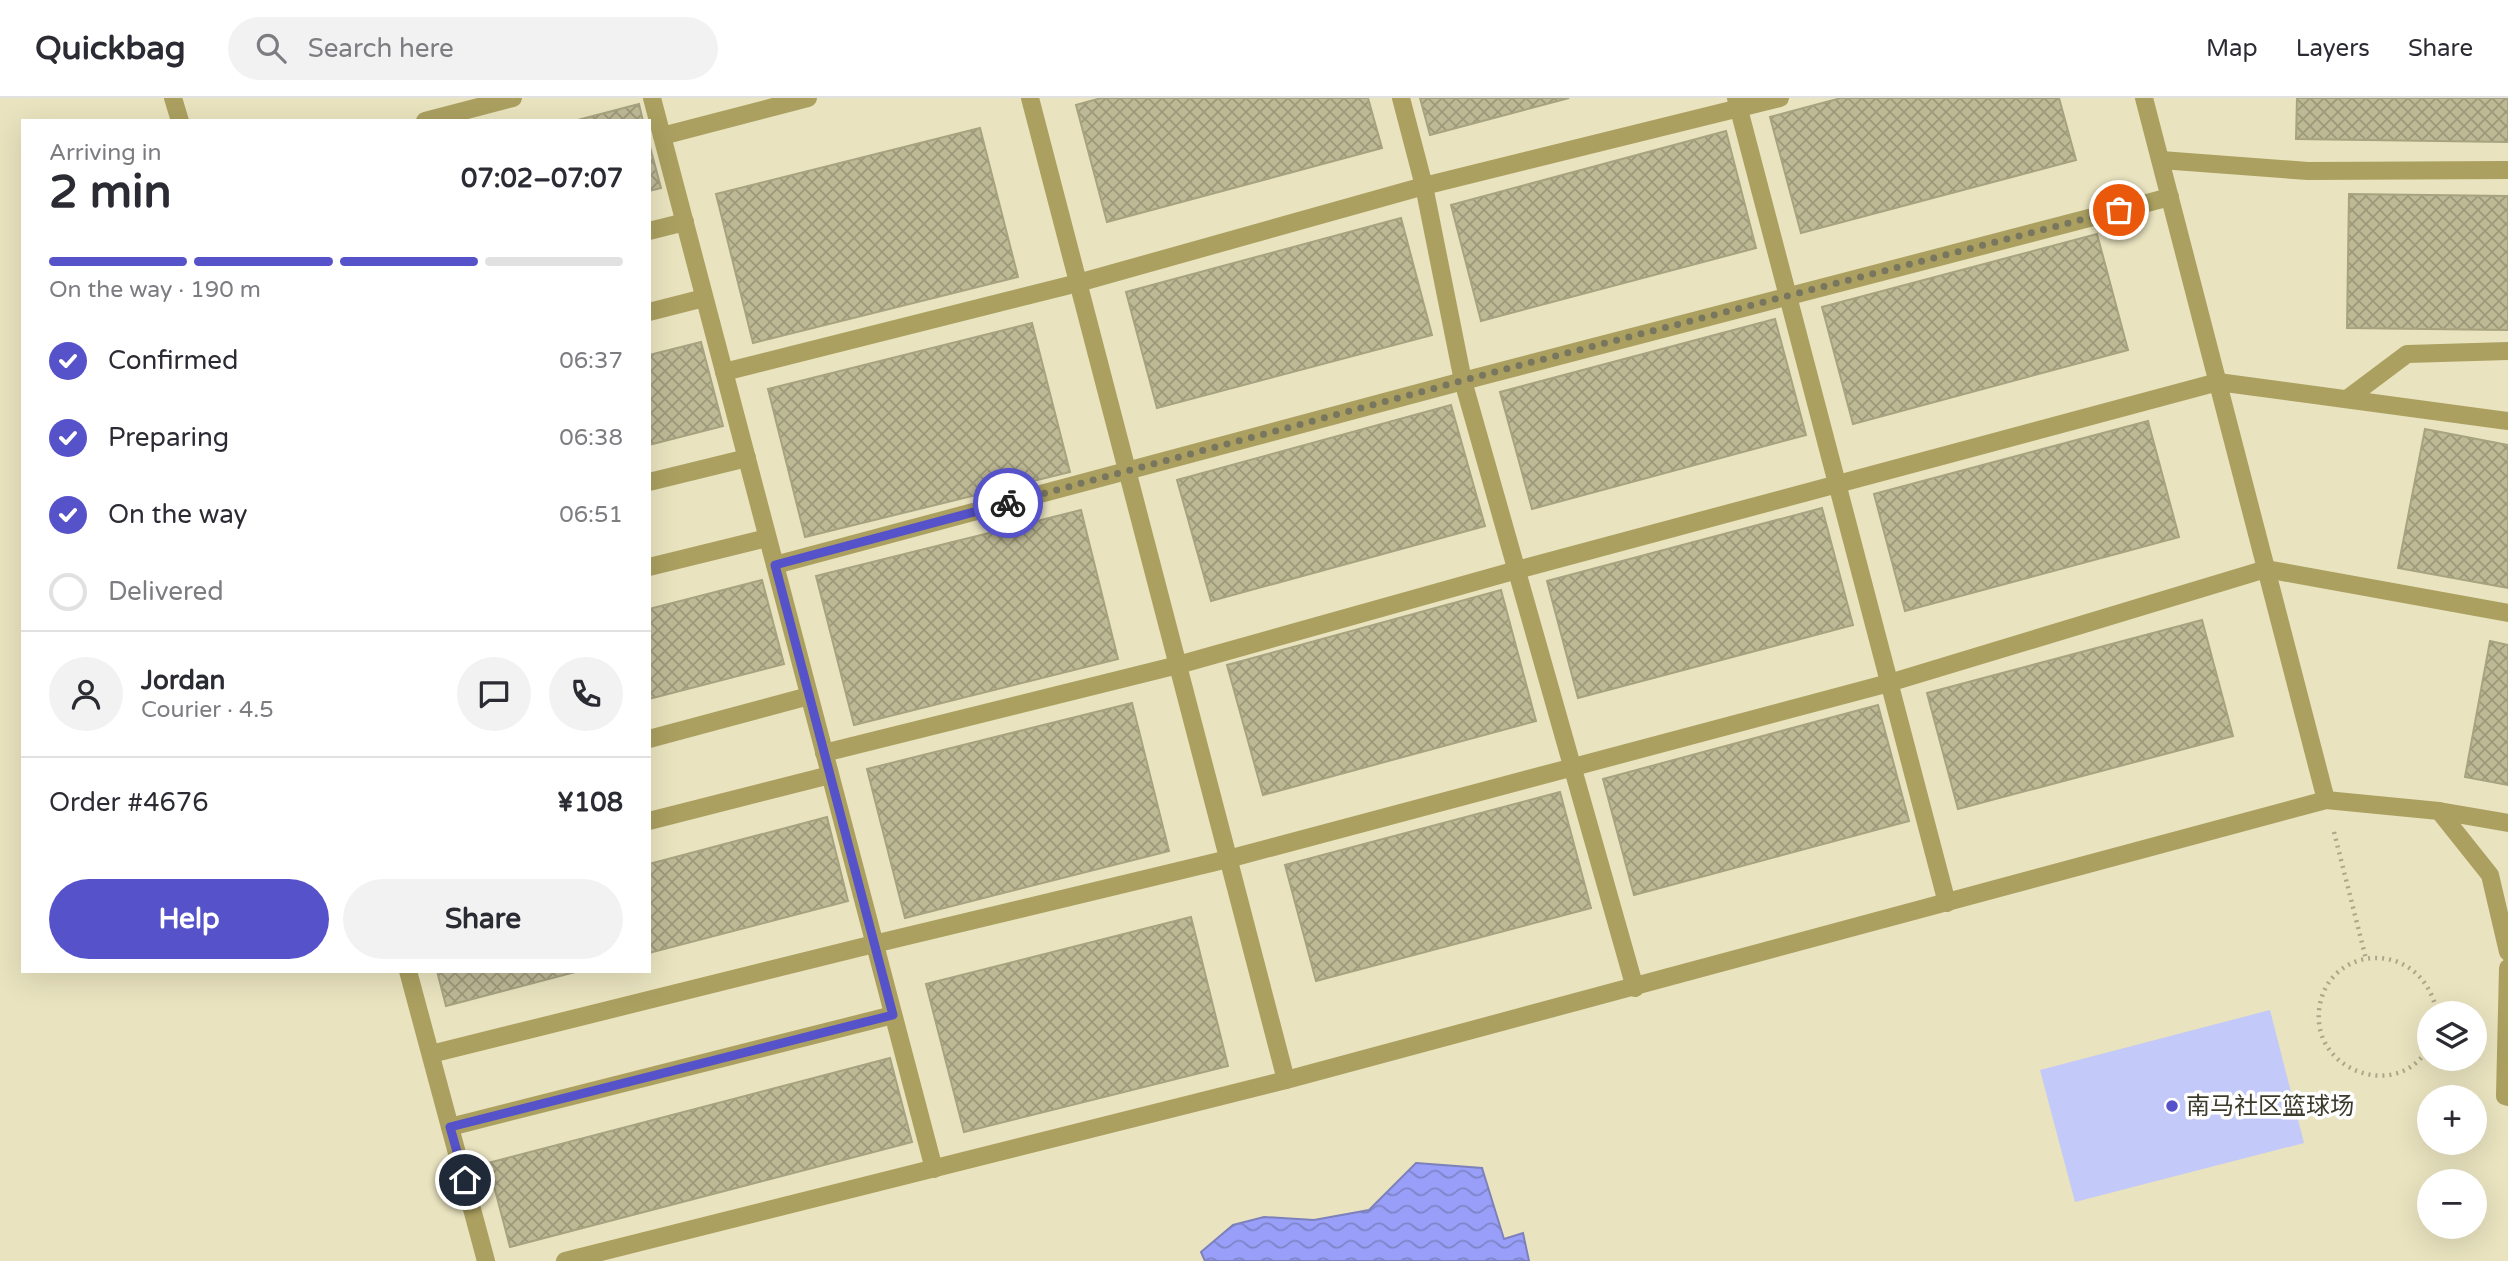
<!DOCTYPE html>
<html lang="en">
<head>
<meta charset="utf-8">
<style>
  body { margin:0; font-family:"Varela Round","Noto Sans SC",sans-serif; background:#f2f2f3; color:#2b2b33; height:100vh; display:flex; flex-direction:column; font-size:26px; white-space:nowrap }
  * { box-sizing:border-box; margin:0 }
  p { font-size:23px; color:#7c7c81 }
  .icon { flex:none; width:38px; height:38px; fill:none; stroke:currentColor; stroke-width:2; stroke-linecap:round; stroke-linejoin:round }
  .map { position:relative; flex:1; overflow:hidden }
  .sheet { position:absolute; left:21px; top:21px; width:630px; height:854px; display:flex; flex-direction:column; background:#fff; border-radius:0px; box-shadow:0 7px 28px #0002 }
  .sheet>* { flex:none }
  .tools { position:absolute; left:2417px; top:903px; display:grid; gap:14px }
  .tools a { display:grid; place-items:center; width:70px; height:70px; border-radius:50%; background:#fff; box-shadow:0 7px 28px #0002; font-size:35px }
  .pin { position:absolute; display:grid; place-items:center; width:60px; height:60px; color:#fff; margin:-30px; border:4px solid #fff; border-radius:50%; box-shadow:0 2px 7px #0007 }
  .courier { position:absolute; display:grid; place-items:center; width:70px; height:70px; margin:-35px; border:5px solid #5652c9; border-radius:50%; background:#fff; color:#222; box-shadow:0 2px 9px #0007 }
  .headline em { font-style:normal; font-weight:700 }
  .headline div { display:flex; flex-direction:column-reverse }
  .headline { display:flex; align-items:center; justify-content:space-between; height:119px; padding:0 28px }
  h1 { font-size:46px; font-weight:700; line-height:52px }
  .bar { display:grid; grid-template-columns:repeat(4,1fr); gap:10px 7px; align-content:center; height:84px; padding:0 28px }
  .bar i { height:9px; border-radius:5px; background:#e1e1e2 }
  .bar .active { background:#5652c9 }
  .bar p { grid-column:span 4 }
  .line { display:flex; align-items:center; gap:18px; padding:0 28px; border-top:2px solid #e1e1e2 }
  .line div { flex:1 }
  .round { display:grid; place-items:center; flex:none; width:74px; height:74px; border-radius:37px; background:#f2f2f3 }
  ol { padding:0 28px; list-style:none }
  li { display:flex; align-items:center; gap:21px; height:77px }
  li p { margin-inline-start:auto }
  li .icon { padding:7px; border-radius:50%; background:#5652c9; color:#fff; stroke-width:4 }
  li:last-child { color:#7c7c81 }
  li i { width:38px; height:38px; border:4px solid #e1e1e2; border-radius:50% }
  .primary-button { display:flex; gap:14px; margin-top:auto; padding:14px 28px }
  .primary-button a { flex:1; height:80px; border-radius:42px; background:#5652c9; color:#fff; font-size:28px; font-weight:700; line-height:80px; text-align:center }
  .primary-button a+a { background:#f2f2f3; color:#2b2b33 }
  header { display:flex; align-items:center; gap:42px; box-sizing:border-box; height:98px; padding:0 35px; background:#fff; border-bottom:2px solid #e1e1e2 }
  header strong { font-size:33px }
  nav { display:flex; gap:38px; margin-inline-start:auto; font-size:24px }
  .search { width:490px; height:63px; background:#f2f2f3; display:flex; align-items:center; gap:18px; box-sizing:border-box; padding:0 24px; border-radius:38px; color:#7c7c81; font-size:26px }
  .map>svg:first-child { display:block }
</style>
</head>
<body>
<header>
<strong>Quickbag</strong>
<div class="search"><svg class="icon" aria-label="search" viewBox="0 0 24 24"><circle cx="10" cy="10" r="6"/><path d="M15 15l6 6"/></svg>Search here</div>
<nav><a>Map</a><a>Layers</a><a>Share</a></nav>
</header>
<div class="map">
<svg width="2508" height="1163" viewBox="0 0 2508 1163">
  <defs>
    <pattern id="water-waves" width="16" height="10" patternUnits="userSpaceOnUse" patternTransform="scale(1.75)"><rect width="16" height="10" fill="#999ff8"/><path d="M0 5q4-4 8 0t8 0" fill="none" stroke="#7e83c9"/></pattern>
    <pattern id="building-cross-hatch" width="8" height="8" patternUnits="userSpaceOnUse" patternTransform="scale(1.75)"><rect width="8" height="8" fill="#beb995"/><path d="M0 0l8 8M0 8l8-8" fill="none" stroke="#9c987a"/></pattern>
  </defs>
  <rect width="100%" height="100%" fill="#e9e3bf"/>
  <!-- garden -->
  <path fill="#c3c9f8" d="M2270 912 2304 1045 2075 1104 2040 972Z"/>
  <!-- water -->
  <path fill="url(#water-waves)" stroke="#7d81bb" stroke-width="2" d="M1416 1065 1482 1070 1504 1141 1523 1135 1529 1163H1205L1201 1154 1233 1127 1264 1119 1314 1122 1369 1112Z"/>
  <!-- building -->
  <g fill="url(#building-cross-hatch)" stroke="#a7a27f" stroke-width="2">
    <path d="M1101 0H1368L1382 50 1107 124 1076 7Z"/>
    <path d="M1420 0H1569L1430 37Z"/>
    <path d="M1841 0H2059L2076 62 1801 135 1770 19Z"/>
    <path d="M2297 0H2508V44L2296 41Z"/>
    <path d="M639 6 643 23H574Z"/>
    <path d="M980 30 1018 179 753 245 716 96Z"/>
    <path d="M1726 33 1756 150 1481 223 1451 107Z"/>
    <path d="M649 45 661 90 649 93Z"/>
    <path d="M2349 96 2508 98V232L2347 230Z"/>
    <path d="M1401 120 1432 237 1157 310 1126 194Z"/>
    <path d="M2097 136 2128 252 1853 326 1822 209Z"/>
    <path d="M1775 221 1806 337 1532 411 1500 294Z"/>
    <path d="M1032 225 1070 374 805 439 768 291Z"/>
    <path d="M701 244 723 328 649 347V257Z"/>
    <path d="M1451 307 1485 428 1211 503 1177 382Z"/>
    <path d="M2148 323 2179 439 1905 513 1874 396Z"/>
    <path d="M2425 331 2508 347V490L2398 470Z"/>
    <path d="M1822 410 1853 527 1578 600 1547 483Z"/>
    <path d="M1081 412 1118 561 854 627 816 478Z"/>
    <path d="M762 482 784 566 649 601V511Z"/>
    <path d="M1501 492 1536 623 1263 697 1227 567Z"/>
    <path d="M2202 522 2233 638 1958 711 1927 595Z"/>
    <path d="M2490 543 2508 547V687L2465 679Z"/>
    <path d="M1132 605 1169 753 905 820 867 671Z"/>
    <path d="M1878 607 1909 723 1634 797 1603 681Z"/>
    <path d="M1560 694 1591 810 1316 883 1285 767Z"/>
    <path d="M827 719 848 803 649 855V766Z"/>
    <path d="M1191 819 1228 968 964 1034 926 886Z"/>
    <path d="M437 873H579L446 908Z"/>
    <path d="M890 960 912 1044 510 1149 488 1065Z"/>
  </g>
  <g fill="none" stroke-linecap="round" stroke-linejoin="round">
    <!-- path -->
    <g stroke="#aca78b" stroke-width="4.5" stroke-dasharray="2 5" stroke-linecap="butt">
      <path d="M2334 734 2366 861"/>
      <path d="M2429 948C2400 1004 2313 974 2319 913 2325 846 2422 838 2437 915"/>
    </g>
    <!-- minor -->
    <g stroke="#aba060" stroke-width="18">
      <path d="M173 0 180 23"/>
      <path d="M652 0 934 1071"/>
      <path d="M1030 0 1286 982"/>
      <path d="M1401 0 1424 88 1463 283 1635 890"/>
      <path d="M1736 0 1947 805"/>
      <path d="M2144 0 2326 702"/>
      <path d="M425 23 513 0"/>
      <path d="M662 38 808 0"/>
      <path d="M2161 62 2308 73 2508 72"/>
      <path d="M649 133 685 124"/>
      <path d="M649 214 704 200"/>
      <path d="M724 274 1078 185 1424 88 1780 0"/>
      <path d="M2347 301 2407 256 2508 253"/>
      <path d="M649 384 747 360"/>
      <path d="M775 467 1463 283 2170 99"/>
      <path d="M649 469 767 440"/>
      <path d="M649 641 809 598"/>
      <path d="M824 655 1178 567 1517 472 2218 284 2508 323"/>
      <path d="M2439 713 2508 725"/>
      <path d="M649 723 830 677"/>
      <path d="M2508 870 2505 998 2508 999"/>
      <path d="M408 873 486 1163"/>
      <path d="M431 956 874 846 1228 761 1889 585 2266 471 2508 515"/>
      <path d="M450 1029 893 917"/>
      <path d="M565 1163 1286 982 2326 702 2439 713 2490 777 2508 854"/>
    </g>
  </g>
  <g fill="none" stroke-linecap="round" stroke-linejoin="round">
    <!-- done -->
    <path stroke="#79765f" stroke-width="7" stroke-dasharray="0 12.6" d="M1008 405 1517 268 2119 112"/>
    <!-- route -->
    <path stroke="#5652c9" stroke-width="9" d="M465 1082 450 1029 893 917 775 467 1008 405"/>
  </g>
  <!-- markers -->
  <circle fill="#5652c9" stroke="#fff" stroke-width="2.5" cx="2172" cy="1008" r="7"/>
  <g text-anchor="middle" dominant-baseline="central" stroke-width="7" stroke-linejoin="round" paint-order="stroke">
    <!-- poi labels -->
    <g font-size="24" fill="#3d3b2c" stroke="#fff" text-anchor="start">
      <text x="2186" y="1008">南马社区篮球场</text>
    </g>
  </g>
</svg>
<div class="tools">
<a><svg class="icon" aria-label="layers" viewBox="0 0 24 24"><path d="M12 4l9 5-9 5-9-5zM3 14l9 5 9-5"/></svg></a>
<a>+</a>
<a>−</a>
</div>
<div class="pin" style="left:2119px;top:112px;background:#ea580c"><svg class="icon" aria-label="bag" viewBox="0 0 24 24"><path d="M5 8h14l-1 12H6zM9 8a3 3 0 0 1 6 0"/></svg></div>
<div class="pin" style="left:465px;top:1082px;background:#1f2937"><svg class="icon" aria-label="home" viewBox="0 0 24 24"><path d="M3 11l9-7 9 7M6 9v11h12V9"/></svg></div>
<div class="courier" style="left:1008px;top:405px"><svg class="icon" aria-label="bike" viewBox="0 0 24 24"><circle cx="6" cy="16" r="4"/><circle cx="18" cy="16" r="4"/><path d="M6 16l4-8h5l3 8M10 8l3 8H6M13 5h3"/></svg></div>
<section class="sheet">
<div class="headline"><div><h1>2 min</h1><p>Arriving in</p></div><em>07:02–07:07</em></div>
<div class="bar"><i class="active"></i><i class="active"></i><i class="active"></i><i></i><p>On the way · 190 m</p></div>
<ol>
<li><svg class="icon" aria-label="check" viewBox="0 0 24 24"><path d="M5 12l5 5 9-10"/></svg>Confirmed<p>06:37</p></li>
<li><svg class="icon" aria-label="check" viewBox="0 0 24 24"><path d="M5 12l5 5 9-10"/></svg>Preparing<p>06:38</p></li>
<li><svg class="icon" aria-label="check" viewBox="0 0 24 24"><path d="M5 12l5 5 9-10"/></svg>On the way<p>06:51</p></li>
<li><i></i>Delivered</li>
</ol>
<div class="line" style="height:126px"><a class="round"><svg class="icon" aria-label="person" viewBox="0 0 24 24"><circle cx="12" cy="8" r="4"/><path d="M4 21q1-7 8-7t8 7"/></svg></a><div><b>Jordan</b><p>Courier · 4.5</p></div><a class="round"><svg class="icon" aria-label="chat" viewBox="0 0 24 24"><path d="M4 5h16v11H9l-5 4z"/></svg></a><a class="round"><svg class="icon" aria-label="phone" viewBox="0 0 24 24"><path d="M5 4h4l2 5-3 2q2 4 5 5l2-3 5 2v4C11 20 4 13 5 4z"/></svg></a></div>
<div class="line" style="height:91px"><div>Order #4676</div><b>¥108</b></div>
<div class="primary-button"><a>Help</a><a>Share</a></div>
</section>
</div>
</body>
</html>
